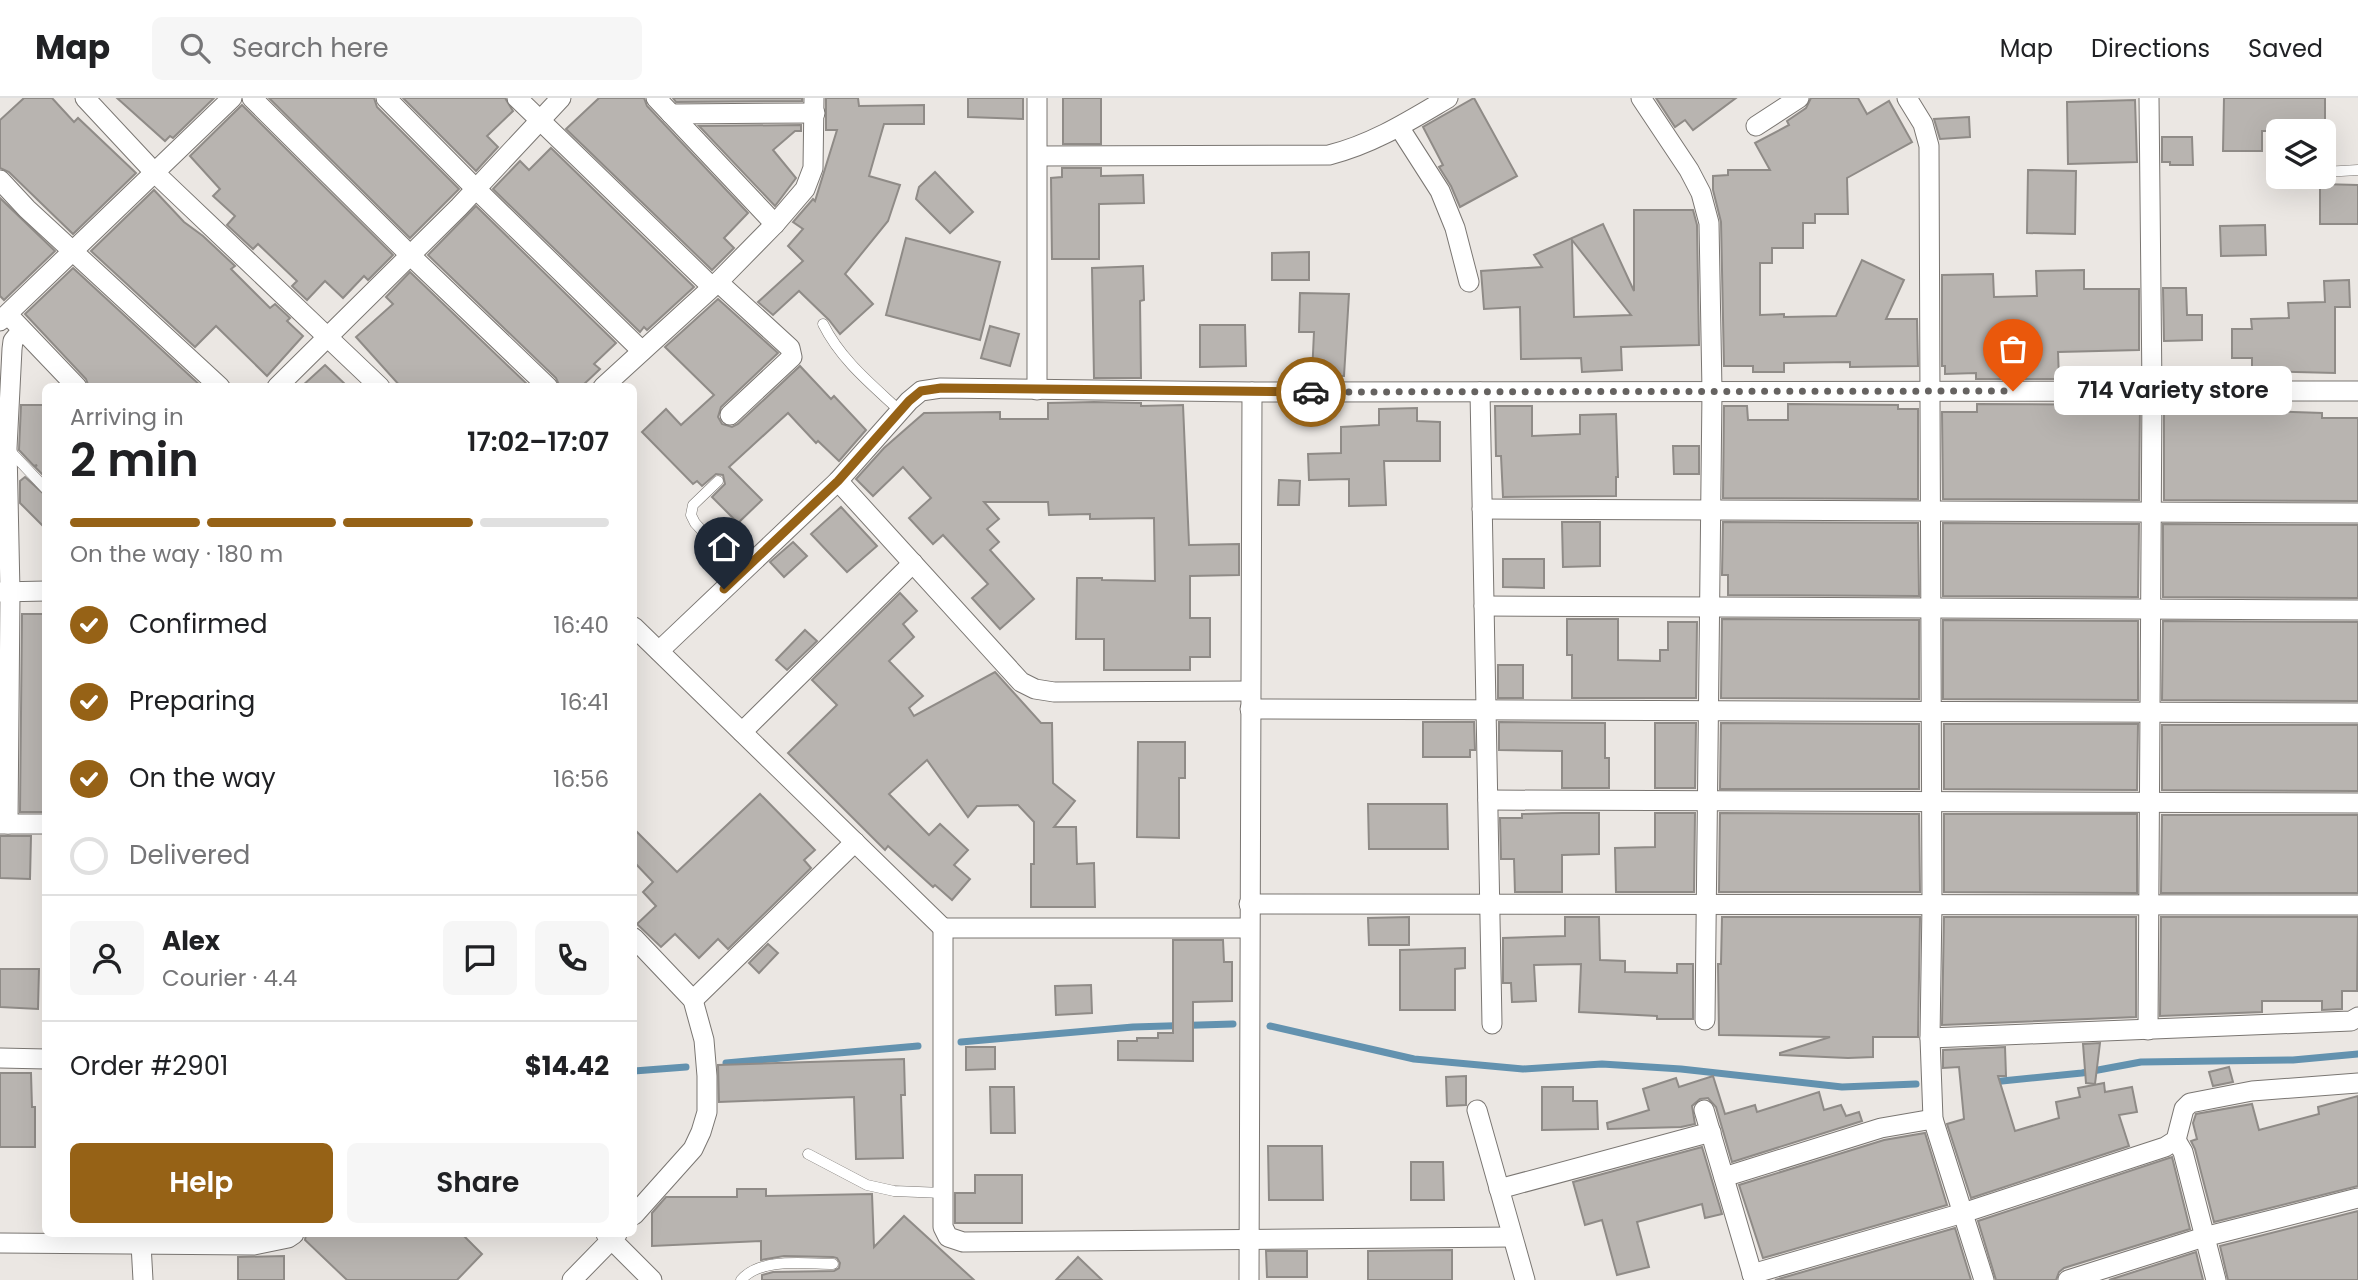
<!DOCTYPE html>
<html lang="en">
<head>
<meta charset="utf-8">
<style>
  body { margin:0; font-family:Poppins,sans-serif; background:#f6f6f6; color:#202124; height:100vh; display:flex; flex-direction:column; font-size:26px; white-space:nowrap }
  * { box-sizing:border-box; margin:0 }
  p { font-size:23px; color:#757577 }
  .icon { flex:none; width:38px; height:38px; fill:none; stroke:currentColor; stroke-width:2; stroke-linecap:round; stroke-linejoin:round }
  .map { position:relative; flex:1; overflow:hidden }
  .sheet { position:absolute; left:42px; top:285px; width:595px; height:854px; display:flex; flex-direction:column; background:#fff; border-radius:10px; box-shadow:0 7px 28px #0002 }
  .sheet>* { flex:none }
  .controls { position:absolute; left:2266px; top:21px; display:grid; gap:14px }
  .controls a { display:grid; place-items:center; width:70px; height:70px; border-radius:10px; background:#fff; box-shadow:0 7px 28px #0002; font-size:35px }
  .pin { position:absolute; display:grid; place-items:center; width:60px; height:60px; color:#fff; margin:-72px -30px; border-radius:50% 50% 50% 0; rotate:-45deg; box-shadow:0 0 7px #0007 }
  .pin .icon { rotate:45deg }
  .courier { position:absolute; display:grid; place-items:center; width:70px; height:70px; margin:-35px; border:5px solid #966216; border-radius:50%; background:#fff; color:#222; box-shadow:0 2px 9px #0007 }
  .bubble { position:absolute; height:49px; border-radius:10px; background:#fff; box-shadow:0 7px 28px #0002; font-size:23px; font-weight:600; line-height:49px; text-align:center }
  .summary em { font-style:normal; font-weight:600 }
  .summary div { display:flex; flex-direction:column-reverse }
  .summary { display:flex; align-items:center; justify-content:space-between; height:119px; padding:0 28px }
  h1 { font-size:46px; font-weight:600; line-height:52px }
  .bar { display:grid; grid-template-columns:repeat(4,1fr); gap:10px 7px; align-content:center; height:84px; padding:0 28px }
  .bar i { height:9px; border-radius:5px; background:#e0e0e0 }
  .bar .selected { background:#966216 }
  .bar p { grid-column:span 4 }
  .line { display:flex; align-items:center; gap:18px; padding:0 28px; border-top:2px solid #e0e0e0 }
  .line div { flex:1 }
  .round { display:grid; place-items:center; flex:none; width:74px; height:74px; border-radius:10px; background:#f6f6f6 }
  ol { padding:0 28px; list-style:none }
  li { display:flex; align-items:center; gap:21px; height:77px }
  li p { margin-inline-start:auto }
  li .icon { padding:7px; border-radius:50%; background:#966216; color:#fff; stroke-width:4 }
  li:last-child { color:#757577 }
  li i { width:38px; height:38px; border:4px solid #e0e0e0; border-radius:50% }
  .action { display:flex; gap:14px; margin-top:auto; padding:14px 28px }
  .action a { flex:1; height:80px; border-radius:10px; background:#966216; color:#fff; font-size:28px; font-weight:600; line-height:80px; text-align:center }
  .action a+a { background:#f6f6f6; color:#202124 }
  header { display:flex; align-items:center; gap:42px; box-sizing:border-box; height:98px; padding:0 35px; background:#fff; border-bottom:2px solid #e0e0e0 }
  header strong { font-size:33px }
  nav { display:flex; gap:38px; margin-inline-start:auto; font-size:24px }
  .search { width:490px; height:63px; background:#f6f6f6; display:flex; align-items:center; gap:18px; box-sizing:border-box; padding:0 24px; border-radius:10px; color:#757577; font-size:26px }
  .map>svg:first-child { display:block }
</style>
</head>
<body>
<header>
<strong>Map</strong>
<div class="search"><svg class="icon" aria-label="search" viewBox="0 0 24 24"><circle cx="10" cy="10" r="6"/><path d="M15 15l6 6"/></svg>Search here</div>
<nav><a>Map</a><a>Directions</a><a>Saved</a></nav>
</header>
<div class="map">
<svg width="2358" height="1182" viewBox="0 0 2358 1182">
  <rect width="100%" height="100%" fill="#ebe7e3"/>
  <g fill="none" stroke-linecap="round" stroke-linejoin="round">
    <!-- stream -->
    <g stroke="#6392af" stroke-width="7">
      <path d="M1270 928 1414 961 1523 971 1602 966 1681 971 1842 989 1916 986"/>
      <path d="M961 944 1133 929 1233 926"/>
      <path d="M726 965 918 948"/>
      <path d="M634 973 686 969"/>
      <path d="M1992 984 2082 975 2141 964 2293 962 2358 956"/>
    </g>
  </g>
  <!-- building -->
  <g fill="#b8b4b0" stroke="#8f8b87" stroke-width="2" fill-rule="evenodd">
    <path d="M24 0H52L74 24 78 20 136 75 73 136 9 74 0 70V22Z"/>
    <path d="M117 0H214L173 40 170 38 165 43Z"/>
    <path d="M269 0H374L377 9 459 91 410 140Z"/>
    <path d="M403 0H505L513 13 487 38 498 49 476 73Z"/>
    <path d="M599 0H644L647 8 748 115 724 140 734 150 712 172 566 31Z"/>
    <path d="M673 0H802V3L676 4Z"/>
    <path d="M826 0H858L859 8 924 7V26H884L869 78 900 87 888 123 845 176 873 206 840 236 829 222 799 193 773 217 758 204 803 163 788 148 803 131 793 124 813 101 815 103 837 32H826Z"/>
    <path d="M968 0H1023V21L968 19Z"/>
    <rect x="1063" y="0" width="38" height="46"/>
    <path d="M1474 0 1517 78 1460 109 1451 88 1439 69 1443 67 1423 29Z"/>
    <path d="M1656 0H1736L1693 32 1685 22 1675 29Z"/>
    <path d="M1811 0H1858L1867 16 1889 3 1912 44 1847 80 1848 116H1815V125H1803V150H1772V165H1760V217L1784 216V219L1836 218 1862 162 1904 182 1886 221H1917L1918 268 1850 269V264L1784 265V274H1753V268H1724L1721 124 1713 92V78L1728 77V72H1770L1755 45 1789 27 1787 23 1806 10Z"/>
    <path d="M2224 0H2325V33H2262V53H2223Z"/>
    <path d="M2135 2 2137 64 2068 66 2067 4Z"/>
    <path d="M242 7 393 157 368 182 364 178 343 200 325 183 307 202 292 188 297 183 258 146 253 151 227 127 235 118 213 98 220 91 190 58Z"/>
    <path d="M1969 19 1970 39 1940 41 1934 21Z"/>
    <path d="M801 27V33H795L773 52 796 80 775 108 699 28Z"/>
    <path d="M2162 39H2192L2193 67H2170V64H2162Z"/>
    <path d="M551 50 694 189 647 232 644 229 640 234 493 91 520 63 529 72Z"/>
    <path d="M1062 70H1101V78L1143 77 1144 105 1099 106V161H1052L1051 80 1062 79Z"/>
    <path d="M2028 72 2076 73 2075 136 2027 135Z"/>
    <path d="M935 74 973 114 950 135 916 101 919 89Z"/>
    <path d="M2320 86 2358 87V126H2320Z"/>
    <path d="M154 92 184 124 203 138 235 168 231 171 270 210 275 206 290 220 287 223 303 238 267 278 216 228 195 249 91 153Z"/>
    <path d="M0 100 55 153 4 202 0 198Z"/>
    <path d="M476 108 616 245 594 266 600 271 581 289H560L556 280 428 157Z"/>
    <path d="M1634 112H1693L1697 127 1699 247 1621 249 1622 272 1582 274 1581 260 1521 261 1520 209 1484 211 1481 173 1542 169 1534 157 1603 126 1634 193ZM1572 142 1631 217 1574 219Z"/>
    <path d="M2265 127 2266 157 2221 158 2220 128Z"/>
    <path d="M906 140 1000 164 980 242 886 217Z"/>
    <path d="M1309 154V182H1272V155Z"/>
    <path d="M1143 168 1144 202 1140 203 1141 280H1094L1092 170Z"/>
    <path d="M73 170 202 289H89L86 281 25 216Z"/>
    <path d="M2084 172V191H2139V252L2058 254 2059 281H1976V275L1945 276V268H1942V177L1993 176 1994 199 2037 198 2036 173Z"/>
    <path d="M410 174 530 289H401L356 239 393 206 386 199Z"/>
    <path d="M2349 182 2350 209H2335V275L2252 273V260H2232V231H2252L2251 221 2289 220 2288 205 2325 204 2324 183Z"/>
    <path d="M2163 190H2186L2187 217H2202V242L2164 243Z"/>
    <path d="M1300 195 1349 196 1344 278 1312 277 1314 234H1299Z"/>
    <path d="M718 201 778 255 721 309 718 319 722 326 732 329 738 326 800 268 831 301 834 298 866 332 839 363 818 343 816 345 788 315 729 369 762 402 738 425 712 399 725 386 723 377 716 376 702 388 697 383 693 386 642 334 666 311 681 327 714 297 665 249Z"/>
    <path d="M1200 227H1245L1246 268 1200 269Z"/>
    <path d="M990 228 1019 236 1010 268 981 260Z"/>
    <path d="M325 267 348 289H301Z"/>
    <path d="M1094 304 1141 305V308L1183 307 1189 447 1239 446V477L1190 478V520H1210V559H1190V572H1104V541H1076L1077 480H1102V482L1155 483 1154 420 1090 421V416L1049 417 1048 404H984L999 421 987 431 999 444 990 452 1034 501 1000 531 972 500 988 486 943 437 933 446 909 420 931 400 903 369 873 398 856 381 884 350 924 315 1000 314V321H1048V305Z"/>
    <path d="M1788 306 1898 307V311H1918V401L1723 400 1724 308H1747L1748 322H1788Z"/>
    <path d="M1977 306 2140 307 2139 402 1943 401 1942 314H1977Z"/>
    <path d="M21 307H46V380L35 369 37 367 34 368 19 352Z"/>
    <path d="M2164 307H2200V311H2261V313L2322 315V320H2358V403L2164 402Z"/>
    <path d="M1495 308H1532V338L1580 336V317L1616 316 1618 379H1616V398L1503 399 1501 358H1496Z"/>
    <path d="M1417 310V323L1440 324V363H1384L1386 407 1349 408V381L1309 382 1308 356 1341 355V329L1379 327V311Z"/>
    <path d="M1673 348H1699V376H1674Z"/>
    <path d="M25 379 46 398V431L20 405V383Z"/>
    <path d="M1279 382 1300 383 1299 407H1278Z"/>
    <path d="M841 409 877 448 847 474 811 436Z"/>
    <path d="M1562 424H1600V468L1563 469Z"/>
    <path d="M1723 424 1918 425 1919 498 1728 497V477H1722Z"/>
    <path d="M1943 425 2139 426 2138 499 1943 498Z"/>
    <path d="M2163 426 2358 427V500L2163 499Z"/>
    <path d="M793 444 807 458 784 479 770 464Z"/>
    <path d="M1503 461H1544V490L1503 489Z"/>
    <path d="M900 495 917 513 903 526 914 539 889 563 923 598 909 610 914 618 995 574 1041 625H1052L1053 685 1075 703 1054 729H1076L1077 766 1094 765 1095 809H1031V766H1034V724L1018 707 977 708 968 719 927 662 889 696 929 737 940 726 968 752 954 767 970 781 952 802 935 787 933 789 888 748 885 752 788 655 837 607 812 582Z"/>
    <path d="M22 516H46V714H20Z"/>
    <path d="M1567 521H1618V562L1660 563V552H1668V524H1697L1696 600H1572V557H1567Z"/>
    <path d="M1722 521 1919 522V601L1721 600Z"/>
    <path d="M1943 522 2138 523V602L1943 601Z"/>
    <path d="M2163 523 2358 524V603L2162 602Z"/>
    <path d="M805 532 817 543 787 572 776 562Z"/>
    <rect x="1498" y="567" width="25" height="33"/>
    <path d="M1423 624H1474L1475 652H1470V659H1423Z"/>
    <path d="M1499 624 1605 625V660H1609V690H1562V653L1499 652Z"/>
    <path d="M1655 625H1696L1695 690H1655Z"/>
    <path d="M1721 625 1919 626V691H1720Z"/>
    <path d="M1944 626H2138L2137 692 1944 691Z"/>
    <path d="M2162 627H2358V693L2162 692Z"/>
    <path d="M1138 644H1185V680H1179V740L1137 739Z"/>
    <path d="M760 696 815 752 804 762 811 770 728 851 718 841 699 860 675 836 661 849 637 826 656 808 643 794 653 784 634 764V731L677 774Z"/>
    <path d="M1368 706H1447L1448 751H1369Z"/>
    <path d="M1562 715H1599V756L1562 757V794H1515L1514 761H1501L1500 720H1522V716Z"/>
    <path d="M1655 715H1695L1694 794H1616L1615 750 1655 749Z"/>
    <path d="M1720 715 1919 716 1920 794H1719Z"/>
    <path d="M1944 716H2137V795L1944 794Z"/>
    <path d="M2162 717H2358V795H2161Z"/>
    <path d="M0 738H31L30 781 0 780Z"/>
    <path d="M1409 819V847H1369L1368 820Z"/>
    <path d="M1565 819H1599L1600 862 1625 863V874L1677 875V866H1693V921H1657V918L1579 914 1581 866 1534 867 1536 903 1512 904 1511 885H1503V840L1565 838Z"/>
    <path d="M1722 819H1920L1918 939H1873V959L1848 960 1780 957V955L1830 939 1719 937 1718 866H1721Z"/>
    <path d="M1944 819H2136V919L1942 927Z"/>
    <path d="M2161 819H2358L2357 893H2342V911L2322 912V903H2262V914L2160 918Z"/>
    <path d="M1173 842H1223L1224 864H1232V903L1193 904V963L1118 962V943H1137V940H1158V935H1173Z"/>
    <path d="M768 846 778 855 759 875 749 865Z"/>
    <path d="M1465 850V870L1455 871V912H1400V852Z"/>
    <path d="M0 871H39L38 911 0 909Z"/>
    <path d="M1091 887 1092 915 1056 917 1055 888Z"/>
    <path d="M2100 945 2095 986 2086 985 2083 946Z"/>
    <path d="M966 949H995V971L966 972Z"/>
    <path d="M2005 949 2006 978H1998L2015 1033 2059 1020 2056 1004 2080 999 2078 990 2104 985 2105 994 2132 989 2137 1014 2119 1017 2129 1048 1971 1100 1947 1026 1964 1021 1959 969 1943 970V952Z"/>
    <path d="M904 961 905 997H901L903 1060 856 1061 854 999 719 1004 718 967Z"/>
    <path d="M2229 969 2233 984 2213 988 2209 974Z"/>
    <path d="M0 975H31L32 1009H35V1049H0Z"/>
    <path d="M1466 978V1007L1447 1008 1446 979Z"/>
    <path d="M1713 978 1725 1016 1755 1007 1757 1014 1819 994 1824 1012 1841 1007 1846 1018 1859 1014 1862 1023 1732 1064 1716 1009 1708 1000 1700 1001 1692 1008 1695 1026 1681 1029 1608 1031 1607 1025 1649 1012 1643 991 1676 980 1679 989Z"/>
    <path d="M990 989H1014L1015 1035H991Z"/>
    <path d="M1542 989H1573V1003H1597L1598 1031 1542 1032Z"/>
    <path d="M2358 998V1088L2214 1124 2195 1051 2191 1043 2197 1041 2193 1025 2196 1016 2252 1006 2259 1032 2319 1016 2318 1009Z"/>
    <path d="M1925 1035 1947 1107 1763 1160 1739 1087 1884 1042Z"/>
    <path d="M1268 1048H1322L1323 1102H1269Z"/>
    <path d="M1702 1049 1722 1116 1705 1120 1702 1106 1637 1124 1649 1169 1617 1177 1602 1122 1585 1127 1573 1084Z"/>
    <path d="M2172 1059 2190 1131 2064 1170 2059 1174 2056 1182H1996L1978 1123Z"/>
    <path d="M1411 1064H1443L1444 1102H1411Z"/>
    <path d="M975 1077H1022V1125H955V1095H975Z"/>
    <path d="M737 1091H766V1098L872 1096 874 1149 904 1118 974 1182H762V1177L773 1174 834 1173 839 1170 840 1165 837 1160 833 1159 784 1158 761 1162V1143L652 1148V1115L666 1099H737Z"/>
    <path d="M2358 1113V1182H2228L2220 1148Z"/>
    <path d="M1955 1130 1971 1182H1775Z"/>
    <path d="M306 1136H462L482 1156 457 1182H347L305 1142Z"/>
    <path d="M1452 1152V1182H1368V1153Z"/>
    <path d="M1266 1153H1307V1179H1267Z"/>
    <path d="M2196 1154 2203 1182H2109Z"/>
    <path d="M284 1158V1182H238V1159Z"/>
    <path d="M1078 1159 1102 1182H1056Z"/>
  </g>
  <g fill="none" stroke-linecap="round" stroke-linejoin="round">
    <!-- service casing -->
    <g stroke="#7a7672" stroke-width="11">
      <g id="service">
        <path d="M2324 74 2358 72"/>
        <path d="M823 226C841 262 871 286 900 313"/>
        <path d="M10 353 46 391"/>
        <path d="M718 383 693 407 691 417 695 425 741 475"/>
        <path d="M808 1056 867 1087 894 1093 943 1095"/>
        <path d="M741 1182C761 1159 805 1166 833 1166"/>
      </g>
    </g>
    <!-- minor casing -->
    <g stroke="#7a7672" stroke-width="21">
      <g id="minor">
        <path d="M85 0 155 75 380 289"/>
        <path d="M252 0 410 157 548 289"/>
        <path d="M386 0 476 91 642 253"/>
        <path d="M517 0 711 188"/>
        <path d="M656 0 775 126"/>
        <path d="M1641 0 1689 72 1701 95 1709 125 1712 293 1705 922"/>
        <path d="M1907 0 1923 26 1929 48 1932 806 1930 940 1933 1021 1984 1182"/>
        <path d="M671 16 815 15"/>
        <path d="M1756 28 1799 0"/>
        <path d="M1399 29 1440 93 1455 130 1469 184"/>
        <path d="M1038 58 1329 57C1373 46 1409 23 1448 0"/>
        <path d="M0 82 27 111 220 289"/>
        <path d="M718 184 790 250 792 259 730 317"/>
        <path d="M13 222 77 289"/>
        <path d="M0 223 232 0"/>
        <path d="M277 289 459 109 561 0"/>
        <path d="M603 289 718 184 775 126 805 91 813 70 814 0"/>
        <path d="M1037 292V0"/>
        <path d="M1480 294 1492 926"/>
        <path d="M838 383 1021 584 1035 591 1054 594 1250 593"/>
        <path d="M1482 411 2358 415"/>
        <path d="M0 494 46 493"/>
        <path d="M1484 508 2358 512"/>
        <path d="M634 529 943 830"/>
        <path d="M659 553 838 383 909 303 921 293 941 290 1252 294 2358 293"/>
        <path d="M1250 611 2358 615"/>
        <path d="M742 634 913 465"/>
        <path d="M1488 702 2358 705"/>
        <path d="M0 726H46"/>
        <path d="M8 726 10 494 7 350 12 251 13 243 22 232"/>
        <path d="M1249 806 2358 807"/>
        <path d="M1249 830H943V1129L948 1139 963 1144 1512 1139"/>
        <path d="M634 840 693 902 704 942 707 978V1014L701 1034 693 1051 634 1117"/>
        <path d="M693 902 855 744"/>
        <path d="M2148 932 2152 293 2149 0"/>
        <path d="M1930 940 2351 923 2358 919"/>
        <path d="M0 960 46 961"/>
        <path d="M1477 1012 1525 1182"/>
        <path d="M1704 1012 1754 1182"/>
        <path d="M2176 1042 2183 1054 2216 1182"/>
        <path d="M1724 1079 1881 1030 1933 1021"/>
        <path d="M1499 1091 1711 1034"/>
        <path d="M606 1136 652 1182"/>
        <path d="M0 1145 254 1147 288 1140 294 1136"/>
        <path d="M141 1146 143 1182"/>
        <path d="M1752 1176 1963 1115 2165 1049 2176 1042 2184 1011 2190 1005 2252 993 2358 985"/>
        <path d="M572 1182 617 1136"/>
        <path d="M1249 1182 1252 294"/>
        <path d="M2068 1182 2204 1139 2358 1100"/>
      </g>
    </g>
    <!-- service -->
    <use href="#service" stroke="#fff" stroke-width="10"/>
    <!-- minor -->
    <use href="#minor" stroke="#fff" stroke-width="19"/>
  </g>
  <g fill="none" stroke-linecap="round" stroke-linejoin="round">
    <!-- done -->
    <path stroke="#666361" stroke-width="7" stroke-dasharray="0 12.6" d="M1311 294 2013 293"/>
    <!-- route -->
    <path stroke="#966216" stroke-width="9" d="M724 491 838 383 909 303 921 293 941 290 1311 294"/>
  </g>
</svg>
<div class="controls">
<a><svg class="icon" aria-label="layers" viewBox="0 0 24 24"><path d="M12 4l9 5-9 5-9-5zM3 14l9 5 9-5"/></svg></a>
</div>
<div class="pin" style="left:2013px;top:293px;background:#ea580c"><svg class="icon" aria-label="bag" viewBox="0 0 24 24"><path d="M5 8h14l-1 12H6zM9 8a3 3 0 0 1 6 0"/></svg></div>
<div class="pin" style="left:724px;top:491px;background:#1f2937"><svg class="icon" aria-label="home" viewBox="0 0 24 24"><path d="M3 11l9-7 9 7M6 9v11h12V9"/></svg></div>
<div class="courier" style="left:1311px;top:294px"><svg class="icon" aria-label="car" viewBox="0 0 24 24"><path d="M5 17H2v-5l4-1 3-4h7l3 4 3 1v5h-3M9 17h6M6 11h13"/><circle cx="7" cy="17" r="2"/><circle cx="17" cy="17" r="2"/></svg></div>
<div class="bubble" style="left:2054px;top:268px;width:238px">714 Variety store</div>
<section class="sheet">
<div class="summary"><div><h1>2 min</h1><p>Arriving in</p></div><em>17:02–17:07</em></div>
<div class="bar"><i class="selected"></i><i class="selected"></i><i class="selected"></i><i></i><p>On the way · 180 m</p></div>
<ol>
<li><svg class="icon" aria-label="check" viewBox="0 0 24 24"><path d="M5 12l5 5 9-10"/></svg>Confirmed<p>16:40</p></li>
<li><svg class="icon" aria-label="check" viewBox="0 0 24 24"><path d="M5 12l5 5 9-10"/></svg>Preparing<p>16:41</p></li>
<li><svg class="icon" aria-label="check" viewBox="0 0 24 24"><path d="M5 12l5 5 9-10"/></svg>On the way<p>16:56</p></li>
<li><i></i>Delivered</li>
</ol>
<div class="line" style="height:126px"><a class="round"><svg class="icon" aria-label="person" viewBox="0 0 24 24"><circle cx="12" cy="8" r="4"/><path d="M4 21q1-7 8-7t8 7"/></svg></a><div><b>Alex</b><p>Courier · 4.4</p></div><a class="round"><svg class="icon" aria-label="chat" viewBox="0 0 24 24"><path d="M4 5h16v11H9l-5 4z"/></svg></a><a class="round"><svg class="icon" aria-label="phone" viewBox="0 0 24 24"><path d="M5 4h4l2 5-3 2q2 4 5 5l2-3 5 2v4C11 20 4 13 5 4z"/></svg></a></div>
<div class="line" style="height:91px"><div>Order #2901</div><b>$14.42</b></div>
<div class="action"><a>Help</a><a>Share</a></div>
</section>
</div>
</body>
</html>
